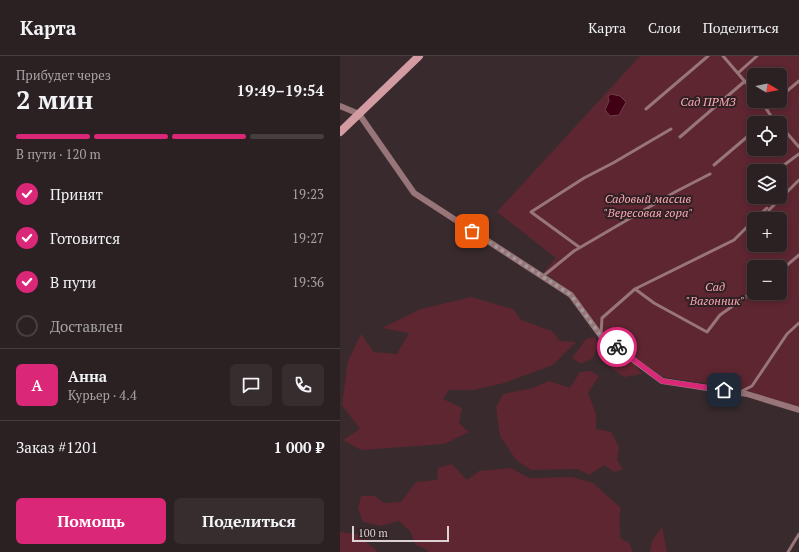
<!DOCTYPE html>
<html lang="ru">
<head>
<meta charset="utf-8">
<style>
  body { margin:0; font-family:"PT Serif",serif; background:#372d2f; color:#f1f3f6; height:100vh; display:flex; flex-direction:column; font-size:15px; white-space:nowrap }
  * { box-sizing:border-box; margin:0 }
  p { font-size:13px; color:#a6a3a5 }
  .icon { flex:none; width:22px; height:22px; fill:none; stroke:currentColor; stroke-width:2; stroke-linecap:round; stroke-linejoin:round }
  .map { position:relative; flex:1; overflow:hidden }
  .details { display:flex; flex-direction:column; background:#2b2022; width:340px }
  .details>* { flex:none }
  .needle { width:26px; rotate:100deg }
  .buttons { position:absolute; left:407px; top:12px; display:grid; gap:8px }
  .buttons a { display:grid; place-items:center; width:40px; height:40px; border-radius:6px; background:#2b2022; box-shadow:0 2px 6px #0003,0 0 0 1px #473e40; font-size:20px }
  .scale { position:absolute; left:12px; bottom:10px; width:97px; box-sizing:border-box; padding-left:4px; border:2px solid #dcd2d3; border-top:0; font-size:11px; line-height:14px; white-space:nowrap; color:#dcd2d3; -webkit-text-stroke:3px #2f2123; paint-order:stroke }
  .pin { position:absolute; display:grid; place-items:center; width:34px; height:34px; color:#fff; margin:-17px; border-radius:8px; box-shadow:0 2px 6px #0006 }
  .courier { position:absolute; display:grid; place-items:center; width:40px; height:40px; margin:-20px; border:3px solid #db2777; border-radius:50%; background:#fff; color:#222; box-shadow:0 1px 5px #0007 }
  .overview em { font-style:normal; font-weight:700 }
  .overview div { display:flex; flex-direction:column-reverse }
  .overview { display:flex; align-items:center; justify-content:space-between; height:68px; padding:0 16px }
  h1 { font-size:26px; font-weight:700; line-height:30px }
  .bar { display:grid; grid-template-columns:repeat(4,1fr); gap:6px 4px; align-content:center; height:48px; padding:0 16px }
  .bar i { height:5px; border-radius:3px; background:#473e40 }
  .bar .on { background:#db2777 }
  .bar p { grid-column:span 4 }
  .line { display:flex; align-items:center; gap:10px; padding:0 16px; border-top:1px solid #473e40 }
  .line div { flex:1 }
  .round { display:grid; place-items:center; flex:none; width:42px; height:42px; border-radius:6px; background:#372d2f }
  ol { padding:0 16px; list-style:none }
  li { display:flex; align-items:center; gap:12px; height:44px }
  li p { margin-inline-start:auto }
  li .icon { padding:4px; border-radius:50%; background:#db2777; color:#fff; stroke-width:4 }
  li:last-child { color:#a6a3a5 }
  li i { width:22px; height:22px; border:2px solid #473e40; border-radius:50% }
  .primary-button { display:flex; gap:8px; margin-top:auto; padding:8px 16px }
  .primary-button a { flex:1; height:46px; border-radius:6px; background:#db2777; color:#fff; font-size:16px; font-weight:700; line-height:46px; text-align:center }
  .primary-button a+a { background:#372d2f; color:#f1f3f6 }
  header { display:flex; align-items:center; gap:24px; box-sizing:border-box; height:56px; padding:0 20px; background:#2b2022; border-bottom:1px solid #473e40 }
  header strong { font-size:19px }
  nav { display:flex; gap:22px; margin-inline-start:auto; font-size:14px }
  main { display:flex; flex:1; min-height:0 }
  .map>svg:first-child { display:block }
</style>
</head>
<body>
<header>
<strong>Карта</strong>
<nav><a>Карта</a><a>Слои</a><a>Поделиться</a></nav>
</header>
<main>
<section class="details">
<div class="overview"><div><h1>2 мин</h1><p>Прибудет через</p></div><em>19:49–19:54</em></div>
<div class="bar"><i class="on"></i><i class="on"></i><i class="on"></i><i></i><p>В пути · 120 m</p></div>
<ol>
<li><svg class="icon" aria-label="check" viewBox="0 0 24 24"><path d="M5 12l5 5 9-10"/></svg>Принят<p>19:23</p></li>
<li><svg class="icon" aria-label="check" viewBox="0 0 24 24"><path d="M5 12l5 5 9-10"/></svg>Готовится<p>19:27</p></li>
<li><svg class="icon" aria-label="check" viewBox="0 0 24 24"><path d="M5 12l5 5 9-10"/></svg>В пути<p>19:36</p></li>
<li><i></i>Доставлен</li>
</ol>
<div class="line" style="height:72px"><b class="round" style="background:#db2777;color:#fff">А</b><div><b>Анна</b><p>Курьер · 4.4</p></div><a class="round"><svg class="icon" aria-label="chat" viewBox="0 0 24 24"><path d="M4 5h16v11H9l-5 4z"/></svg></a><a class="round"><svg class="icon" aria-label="phone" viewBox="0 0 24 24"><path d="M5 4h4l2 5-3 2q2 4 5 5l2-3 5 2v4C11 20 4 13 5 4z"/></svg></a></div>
<div class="line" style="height:52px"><div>Заказ #1201</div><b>1 000 ₽</b></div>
<div class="primary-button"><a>Помощь</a><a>Поделиться</a></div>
</section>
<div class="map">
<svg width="459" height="496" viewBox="0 0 459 496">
  <rect width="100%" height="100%" fill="#392b2d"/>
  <!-- green -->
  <g fill="#5d2630" fill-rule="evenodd">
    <path d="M300 0H459V351L398 332 322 321 264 278 234 238 204 216 216 202 157 156ZM414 19H440V45H414ZM414 67H440V93H414ZM414 115H440V141H414ZM414 163H440V189H414ZM414 211H440V237H414Z"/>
    <path d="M131 241 173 253 181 264 212 275 220 285 236 286 213 309 164 327 134 334H109L103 343 122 352 119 367 129 376 104 388 21 394 3 384 20 373 2 349 8 305 21 278 34 296 57 298 69 277 42 272 81 253Z"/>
    <path d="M255 281 258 288 253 302 241 308 232 302 246 283Z"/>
    <path d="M272 300 282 310 292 306 302 318 284 321 271 312 265 304Z"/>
    <path d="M251 315 259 320 248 337 256 358V373L271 376 279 391 277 404 283 413 274 416 264 409 249 419 238 413 191 414 176 404 160 380 156 351 163 338 193 332 209 325 230 332 240 316Z"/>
    <path d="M112 408 127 424 139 415 171 412 189 422 232 421 253 427 281 452C278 463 281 471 280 482L289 487 293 496H87L88 494 76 489 70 475 59 465 40 470 23 466 18 453 21 440H35L44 447 61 446 76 426 97 424 98 412Z"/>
    <path d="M322 471 327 496H310L312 485Z"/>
    <path d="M0 476 17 478 38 496H0Z"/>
  </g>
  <!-- water -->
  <path fill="#410014" stroke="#703f4d" d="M271 38 280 40 286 46 279 59 270 60 265 54 269 45 268 40Z"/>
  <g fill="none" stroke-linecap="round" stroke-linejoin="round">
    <!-- lane -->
    <g stroke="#987579" stroke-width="3">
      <path d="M383 0 414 36"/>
      <path d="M398 17 417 0"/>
      <path d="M440 41 459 25"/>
      <path d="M421 45 431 60 423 67"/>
      <path d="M306 53 368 0"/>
      <path d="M427 53 435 45"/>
      <path d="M431 60 438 67"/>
      <path d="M440 69 459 91"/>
      <path d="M340 81 405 25"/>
      <path d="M374 109 414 75"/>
      <path d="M436 115 459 98"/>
      <path d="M412 137 414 136"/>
      <path d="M429 154 459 124"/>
      <path d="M415 163 427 152"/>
      <path d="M239 191 191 156 244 122 273 107 331 73"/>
      <path d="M440 215 459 199"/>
      <path d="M202 221 234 195 335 136 370 118"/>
      <path d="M295 233 314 247 367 276 380 259 414 235"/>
      <path d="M261 278 262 262 295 233 394 184 414 164"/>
      <path d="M400 336 412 330 447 278 459 267"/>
      <path d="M448 496 459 478"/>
    </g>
    <!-- street -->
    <path stroke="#987579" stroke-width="6" d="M0 50 19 58 74 137 231 239 261 280 322 325 407 338 459 354"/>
    <!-- secondary -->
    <path stroke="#d39ca3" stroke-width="8" d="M0 76 79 0"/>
  </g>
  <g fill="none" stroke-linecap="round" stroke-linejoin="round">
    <!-- done -->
    <path stroke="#a39899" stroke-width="4" stroke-dasharray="0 7.2" d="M132 175 231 239 261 280 277 291"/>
    <!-- route -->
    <path stroke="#db2777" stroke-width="5" d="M277 291 322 325 384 334"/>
  </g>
  <g text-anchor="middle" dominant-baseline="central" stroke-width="4" stroke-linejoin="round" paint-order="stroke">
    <!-- park labels -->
    <g font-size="12" font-style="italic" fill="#fda8b3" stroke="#2f2123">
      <text x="368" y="45">Сад ПРМЗ</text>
      <text x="308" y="142">Садовый массив<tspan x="308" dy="14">"Вересовая гора"</tspan></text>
      <text x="375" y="230">Сад<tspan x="375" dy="14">"Вагонник"</tspan></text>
    </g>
  </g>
</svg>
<div class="buttons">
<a><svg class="needle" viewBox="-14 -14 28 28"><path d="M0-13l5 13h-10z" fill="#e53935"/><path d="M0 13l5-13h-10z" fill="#a6a3a5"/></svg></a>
<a><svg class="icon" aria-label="locate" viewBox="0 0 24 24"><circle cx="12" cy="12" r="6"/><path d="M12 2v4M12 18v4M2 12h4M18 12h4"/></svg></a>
<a><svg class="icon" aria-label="layers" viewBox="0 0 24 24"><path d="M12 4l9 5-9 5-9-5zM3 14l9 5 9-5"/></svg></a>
<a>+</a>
<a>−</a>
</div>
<div class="scale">100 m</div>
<div class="pin" style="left:132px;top:175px;background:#ea580c"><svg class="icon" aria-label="bag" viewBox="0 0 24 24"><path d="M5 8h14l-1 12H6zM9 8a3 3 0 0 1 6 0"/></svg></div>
<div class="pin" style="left:384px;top:334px;background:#1f2937"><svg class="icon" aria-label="home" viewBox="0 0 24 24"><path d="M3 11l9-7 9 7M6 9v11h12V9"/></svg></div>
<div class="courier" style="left:277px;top:291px"><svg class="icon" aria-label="bike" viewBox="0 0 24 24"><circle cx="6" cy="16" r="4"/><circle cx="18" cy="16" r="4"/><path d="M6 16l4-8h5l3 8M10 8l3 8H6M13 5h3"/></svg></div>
</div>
</main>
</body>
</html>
